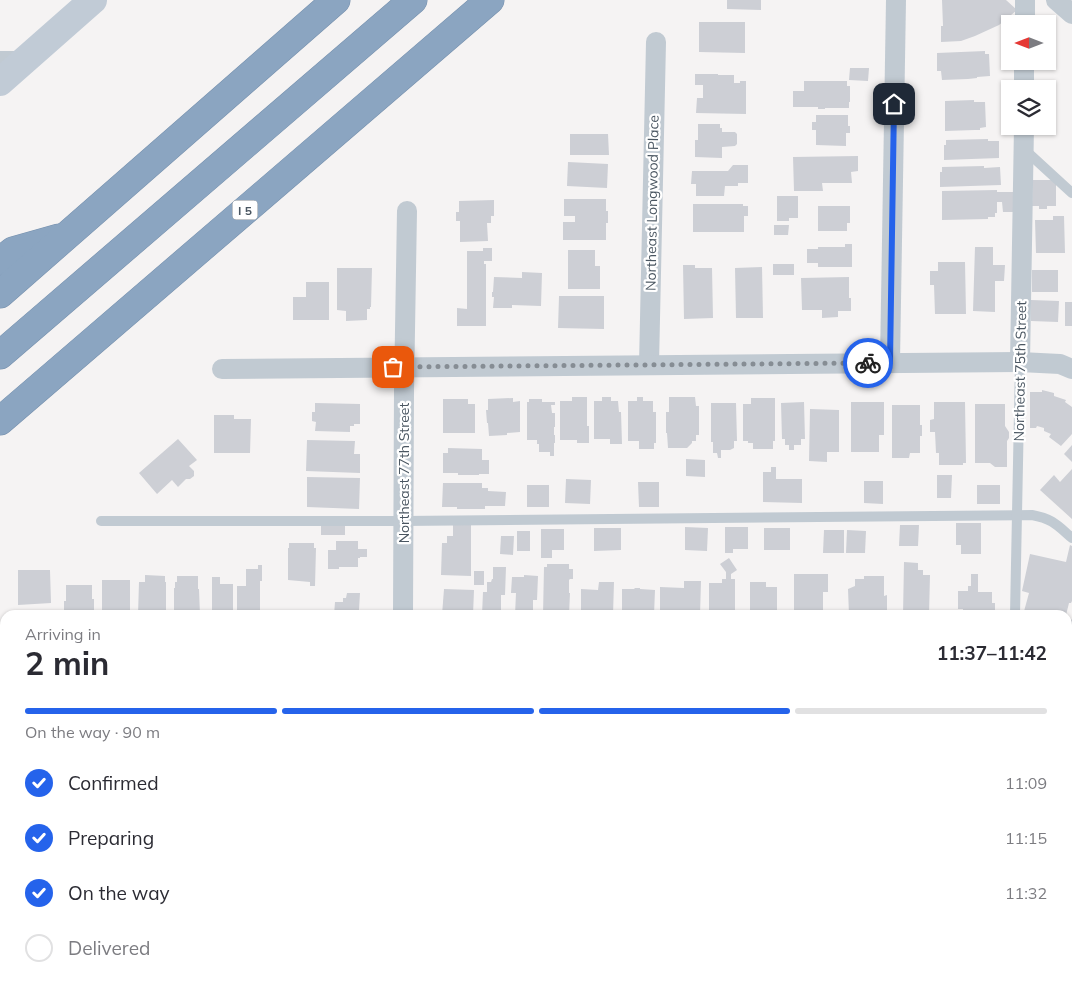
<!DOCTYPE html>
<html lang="en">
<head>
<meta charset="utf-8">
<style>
  body { margin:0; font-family:Mulish,sans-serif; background:#f2f2f3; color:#2b2b33; height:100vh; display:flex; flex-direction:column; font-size:19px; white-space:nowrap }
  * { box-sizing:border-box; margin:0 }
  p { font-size:16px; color:#7c7c81 }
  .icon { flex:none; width:28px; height:28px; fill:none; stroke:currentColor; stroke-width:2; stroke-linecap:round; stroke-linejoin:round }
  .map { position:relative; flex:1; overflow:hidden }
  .sheet { position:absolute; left:0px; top:610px; width:1072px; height:376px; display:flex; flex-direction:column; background:#fff; border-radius:15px 15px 0 0; box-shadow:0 1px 4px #0004 }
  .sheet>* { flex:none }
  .needle { width:32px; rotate:270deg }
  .buttons { position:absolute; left:1001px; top:15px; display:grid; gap:10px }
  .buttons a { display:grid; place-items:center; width:55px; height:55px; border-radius:0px; background:#fff; box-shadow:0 1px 4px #0004; font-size:25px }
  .pin { position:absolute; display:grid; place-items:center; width:42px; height:42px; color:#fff; margin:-21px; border-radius:10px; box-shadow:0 2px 8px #0006 }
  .courier { position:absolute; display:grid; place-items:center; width:50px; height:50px; margin:-25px; border:4px solid #2563eb; border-radius:50%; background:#fff; color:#222; box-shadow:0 1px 6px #0007 }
  .headline em { font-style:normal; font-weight:700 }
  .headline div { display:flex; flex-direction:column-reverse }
  .headline { display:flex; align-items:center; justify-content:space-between; height:85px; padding:0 25px }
  h1 { font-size:32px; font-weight:700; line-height:38px }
  .bar { display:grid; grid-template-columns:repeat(4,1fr); gap:8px 5px; align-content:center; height:60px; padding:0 25px }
  .bar i { height:6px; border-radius:4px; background:#e1e1e2 }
  .bar .selected { background:#2563eb }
  .bar p { grid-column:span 4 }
  ol { padding:0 25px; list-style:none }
  li { display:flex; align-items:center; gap:15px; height:55px }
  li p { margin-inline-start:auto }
  li .icon { padding:5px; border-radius:50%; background:#2563eb; color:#fff; stroke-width:4 }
  li:last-child { color:#7c7c81 }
  li i { width:28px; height:28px; border:2px solid #e1e1e2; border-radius:50% }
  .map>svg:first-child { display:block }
</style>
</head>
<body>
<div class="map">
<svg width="1072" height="986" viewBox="0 0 1072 986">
  <rect width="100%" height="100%" fill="#f5f3f3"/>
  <!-- building -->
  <g fill="#cdcfd5">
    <path d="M727 0H761V10L727 9Z"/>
    <path d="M942 0H1006L1017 10 999 25 975 36 961 41 941 42V26H943Z"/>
    <path d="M699 22H745V53L699 52Z"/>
    <path d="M985 51V54H989L990 76 977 77V78L968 79 942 80 941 71H937V53Z"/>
    <path d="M850 68H869L868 81 849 80Z"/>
    <path d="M695 74H718V75H734V83H740V81H746V114L696 113 697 98H703V85H695Z"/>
    <path d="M804 81H847V86H850V102H849V108H825V109H818V107H793V91H804Z"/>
    <path d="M974 100V102H985L986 127 980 128V130H975L945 131V101Z"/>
    <path d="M816 115H848V126H850V133H846V146L816 145V130H812V122H816Z"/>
    <path d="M698 124H720V128H722V132H735L737 134V144L735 146 722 147V158L695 157V140H698Z"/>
    <path d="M570 134H608L609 155H570Z"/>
    <path d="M988 139V141H999V158L944 160V145H946V140Z"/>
    <path d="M858 156V171L851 172 852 183H822L823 191H794L793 157Z"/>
    <path d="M568 162 608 164 607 188 567 186Z"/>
    <path d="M733 165H748V183H738V186H725L724 196H696V184H691L692 171H728Z"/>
    <path d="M984 166V168L1000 167 1001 185 940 187V172H942V167Z"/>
    <path d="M1033 180H1056V206H1047V209H1039V206H1032Z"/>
    <path d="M997 190V192H1013L1014 212H1003L1002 202H997V213H995V217H988V219L942 220V191Z"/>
    <path d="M777 196H798V218H789V221H777Z"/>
    <path d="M564 199H606V211H608V223H606V240H563V222H575V216H564Z"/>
    <path d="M494 200V216H491V223H487L488 241 460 242V221H456V212H459V201Z"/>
    <path d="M693 204H743V206H748V216H744V232H693Z"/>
    <path d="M818 206H850V223H847V231H818Z"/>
    <path d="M1053 216H1064L1065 253H1036L1035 220H1053Z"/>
    <path d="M774 225H789L788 235H774Z"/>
    <path d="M845 244H852V267H818V263H807V249H818V247H845Z"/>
    <path d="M975 247H993V265H1005L1004 281H995V312L973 311Z"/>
    <path d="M483 248H492V261H484V264H486V326H457V308L467 309V251H483Z"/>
    <path d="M568 250H595V266H600V289H568Z"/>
    <path d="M938 262H965L966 314H935L934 285H930V271H938Z"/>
    <rect x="773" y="264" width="21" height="11"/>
    <path d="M683 265H695V268H712L713 318 684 319Z"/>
    <path d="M762 267 763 318H736L735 268Z"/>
    <path d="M337 268H372L371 307H370V309H367V320L346 321V311L337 310Z"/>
    <rect x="1032" y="270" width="26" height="22"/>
    <path d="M522 272 542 273 541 306 512 305V308H493L494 297H492V292H493L494 277 522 278Z"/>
    <path d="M849 277V298H851V311H838V317L822 318V310H802L801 278Z"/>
    <path d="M306 282H329V320H293V297H306Z"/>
    <path d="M559 296H604V329L558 328Z"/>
    <path d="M1031 300 1059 301 1058 322 1031 321Z"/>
    <rect x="1065" y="302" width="7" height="24"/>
    <path d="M1042 390 1054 393V396L1066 400 1065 402 1072 407V434L1061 446 1049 437 1051 434 1044 431V428L1037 426 1036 428H1030V392H1042Z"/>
    <path d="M572 397H587V426H589V443H577V440H560V401H572Z"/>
    <path d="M602 397H611V401H618L619 412H621L622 444H610V439H594V401H602Z"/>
    <path d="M637 397H643V401H653V412H656V443H654V449H639V441H628V401H637Z"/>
    <path d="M669 397H695L696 406H699V435H696V441H692V443L687 448H668L667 433H666V412H669Z"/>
    <path d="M513 398V402L520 401V432L507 433V435L489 436 488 423H487L486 410H488V399Z"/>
    <path d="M751 398H775V441H773V449H753V443H748V441H743V404H751Z"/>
    <path d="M443 399H468V404H475V433H443Z"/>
    <path d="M529 399H542V402H555V405H551L552 413H555V427H554V435H555V443H554V456H550V452H539V444H537V440H527V402H529Z"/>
    <path d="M804 402 805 439H801V445H794V450H789V445H785V439H782L781 403Z"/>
    <path d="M851 402H884V435H879V452H851Z"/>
    <path d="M934 402H965L966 463H963V465H939V453H936L935 432H930V420L934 419Z"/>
    <path d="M315 403 360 404V424H354V426H350V432L315 431 316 422 312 421V412H315Z"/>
    <path d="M711 403H736L737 441H734V448L730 450H721V458H718L717 453H713V442H711Z"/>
    <path d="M975 404H1005V426L1009 432V438L1007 441V467H995L990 463H975Z"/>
    <path d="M892 405H920V425H922V436H920V453H910L909 458H892Z"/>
    <path d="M810 409 839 410V452H827V462L809 461Z"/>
    <path d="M214 415H234V419H251L250 453H214Z"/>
    <path d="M178 439 197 460 189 466 194 471V476L190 479H186L178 487 172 480 157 494 139 473Z"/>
    <path d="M307 440 355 441 354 454H360V473L306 471Z"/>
    <path d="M1072 445V462L1064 454Z"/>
    <path d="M448 448 482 449V460H489V474H479V475H458V473H443V453H448Z"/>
    <path d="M686 459 705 460V477L686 476Z"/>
    <path d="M771 467H776V479H802V503L763 502V472H771Z"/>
    <path d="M1072 469V519L1040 490 1054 475 1060 482Z"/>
    <path d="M937 475H952L951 498H937Z"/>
    <path d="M307 477 360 478 359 509 307 507Z"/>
    <path d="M566 479 591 480 590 504 565 503Z"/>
    <path d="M864 481H883V504L864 503Z"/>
    <path d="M638 482H659V507H639Z"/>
    <path d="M443 483H482V488H488V491L506 492 505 506H485V509H457V507H442Z"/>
    <rect x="527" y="485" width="22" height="22"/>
    <rect x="977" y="485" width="23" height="19"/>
    <path d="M956 523H981V554H961V545H956Z"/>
    <rect x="321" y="524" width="24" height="11"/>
    <path d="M453 525H471V576L441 575 442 543H447V536H453Z"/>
    <path d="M900 525H919L918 546H899Z"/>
    <path d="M685 527 708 528 707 551 685 550Z"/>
    <path d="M725 527H748V549H733V553H725Z"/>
    <path d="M594 528H621V550L594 551Z"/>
    <rect x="764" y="528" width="26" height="22"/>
    <path d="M541 529H564V550H552V558H541Z"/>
    <path d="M824 530H844V553H823Z"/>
    <path d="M847 530 866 531 865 553H846Z"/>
    <rect x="517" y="531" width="13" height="20"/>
    <path d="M501 536H514L513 555 500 554Z"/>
    <path d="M336 541H358V549H367V557H360V558H358V567H339V569H328V550H336Z"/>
    <path d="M289 543H314V548H316L315 586H310V582L288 580V548H289Z"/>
    <path d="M1070 545 1072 546V601L1071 603H1069L1066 615H1023L1029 593 1022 591 1030 554 1066 562Z"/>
    <path d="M729 558 737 570 731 574V579H735V615H709V583H722V579H726V572L720 564Z"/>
    <path d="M904 562 918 563V570H923V575H930L929 615H903Z"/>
    <path d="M547 564H569V569H573V579H570L569 580V593H570L569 615H543L544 567H547Z"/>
    <path d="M258 565H262V581H260V615H237V586H246V569H258Z"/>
    <path d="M493 567H506L505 595H501V615H482L483 592H487V582H491L492 579H493Z"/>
    <path d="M18 570H50L51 603 18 605Z"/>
    <rect x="474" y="571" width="10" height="14"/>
    <path d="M794 574H828V592H823V615H794Z"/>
    <path d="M971 574H978V592H992V603H995V615H963V609H958V591H968V586H971Z"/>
    <path d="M145 575 165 576V582H166V615H138L139 582H145Z"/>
    <path d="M524 575 538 576 537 600H533V615H515L516 593H511L512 577H524Z"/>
    <path d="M177 576H198V589H199L200 615H174V588H175V582H177Z"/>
    <path d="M864 576H884V596L887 595V615H849L848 589 855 586V579H864Z"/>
    <path d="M212 577H220V584H233V615H212Z"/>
    <path d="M102 580H130V615H115V613H102Z"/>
    <path d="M684 581H701L700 615H660V587L684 588Z"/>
    <path d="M599 582H614L613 615H581V589L598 590Z"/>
    <path d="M750 582H766V587H777V615H750Z"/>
    <path d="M66 585H92V599H94V615H64V601H66Z"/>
    <path d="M635 588H640V589L655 590 654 615H622V589H634Z"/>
    <path d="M444 589 474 590 473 615H442Z"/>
    <path d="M347 593H360L359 610H361V615H334L335 602H343V598H346Z"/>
    <path d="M1072 619V647L1068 643V624Z"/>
    <path d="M0 724H3L2 762H0Z"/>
    <path d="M1068 749 1072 753V765L1068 770Z"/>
    <path d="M1072 771V809L1068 805V776Z"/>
    <path d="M1068 819 1072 823V846L1068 851Z"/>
    <rect x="0" y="835" width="5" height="93"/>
  </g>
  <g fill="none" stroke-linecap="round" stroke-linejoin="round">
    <!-- motorway casing -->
    <g stroke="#7690ad" stroke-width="29">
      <g id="motorway">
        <path d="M0 261 13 251 59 238"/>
        <path d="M0 294 336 0"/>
        <path d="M0 355 413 0"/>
        <path d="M0 421 490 0"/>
      </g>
    </g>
    <!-- service -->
    <g stroke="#c1cad2" stroke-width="10">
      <path d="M1025 150 1072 193"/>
      <path d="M101 521H403L1032 515C1053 519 1057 525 1072 538"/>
      <path d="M1015 615 1020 362"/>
      <path d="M0 828H5"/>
    </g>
    <!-- minor -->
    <g stroke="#c1cad2" stroke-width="20">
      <path d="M1056 0 1072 14"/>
      <path d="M1025 24V0"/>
      <path d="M0 61H23"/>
      <path d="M1024 89V61"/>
      <path d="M890 362 896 0"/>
      <path d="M1020 362 1024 126"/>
      <path d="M649 365 656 42"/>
      <path d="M222 369 1020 362 1060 364 1072 369"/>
      <path d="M403 615 404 390 407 211"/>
      <path d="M0 677H5"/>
      <path d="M1068 707 1072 711"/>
      <path d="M395 986V981"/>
      <path d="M999 986V981"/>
    </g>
    <!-- tertiary -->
    <g stroke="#c1cad2" stroke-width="25">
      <path d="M1068 899 1072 895"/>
      <path d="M0 981H5"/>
    </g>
    <!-- secondary -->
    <path stroke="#c1cbd6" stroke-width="28" d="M0 82 93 0"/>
    <!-- motorway -->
    <use href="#motorway" stroke="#8ba5c1" stroke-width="28"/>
  </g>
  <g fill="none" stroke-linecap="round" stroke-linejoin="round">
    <!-- done -->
    <path stroke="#868d94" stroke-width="5" stroke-dasharray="0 9" d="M393 367 868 363"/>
    <!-- route -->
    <path stroke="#2563eb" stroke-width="6" d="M868 363 890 362 894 104"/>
  </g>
  <g text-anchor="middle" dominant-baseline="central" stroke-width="4.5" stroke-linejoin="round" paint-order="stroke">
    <!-- shield labels -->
    <rect fill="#fff" stroke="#808990" stroke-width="1" x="232.5" y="200.5" width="25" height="19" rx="4"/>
    <g font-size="12" font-weight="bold" fill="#4a5661">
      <text x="245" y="210">I 5</text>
    </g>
    <!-- street labels -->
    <g font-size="14" fill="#4a5661" stroke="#fff">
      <text transform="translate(652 203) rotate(-89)">Northeast Longwood Place</text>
      <text transform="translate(1020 371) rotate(-89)">Northeast 75th Street</text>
      <text transform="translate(404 473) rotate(-90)">Northeast 77th Street</text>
    </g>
  </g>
</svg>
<div class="buttons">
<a><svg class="needle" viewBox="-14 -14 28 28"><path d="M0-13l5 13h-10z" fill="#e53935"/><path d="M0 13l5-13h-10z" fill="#7c7c81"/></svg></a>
<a><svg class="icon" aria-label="layers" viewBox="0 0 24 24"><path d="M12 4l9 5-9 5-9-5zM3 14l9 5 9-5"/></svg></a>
</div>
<div class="pin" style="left:393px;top:367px;background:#ea580c"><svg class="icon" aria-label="bag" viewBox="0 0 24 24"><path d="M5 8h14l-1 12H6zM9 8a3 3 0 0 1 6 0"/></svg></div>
<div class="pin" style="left:894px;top:104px;background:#1f2937"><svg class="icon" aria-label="home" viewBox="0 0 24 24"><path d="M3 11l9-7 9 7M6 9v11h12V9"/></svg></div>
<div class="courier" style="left:868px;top:363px"><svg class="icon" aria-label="bike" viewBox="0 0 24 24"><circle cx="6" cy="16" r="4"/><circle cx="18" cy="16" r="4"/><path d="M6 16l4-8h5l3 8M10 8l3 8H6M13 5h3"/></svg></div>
<section class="sheet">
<div class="headline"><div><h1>2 min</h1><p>Arriving in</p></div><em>11:37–11:42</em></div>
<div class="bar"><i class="selected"></i><i class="selected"></i><i class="selected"></i><i></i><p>On the way · 90 m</p></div>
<ol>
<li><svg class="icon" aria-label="check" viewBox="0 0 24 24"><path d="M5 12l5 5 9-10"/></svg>Confirmed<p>11:09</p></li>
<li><svg class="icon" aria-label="check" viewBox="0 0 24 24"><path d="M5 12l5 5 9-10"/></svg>Preparing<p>11:15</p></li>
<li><svg class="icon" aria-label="check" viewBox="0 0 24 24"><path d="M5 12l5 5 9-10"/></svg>On the way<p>11:32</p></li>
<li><i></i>Delivered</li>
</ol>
</section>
</div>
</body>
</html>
